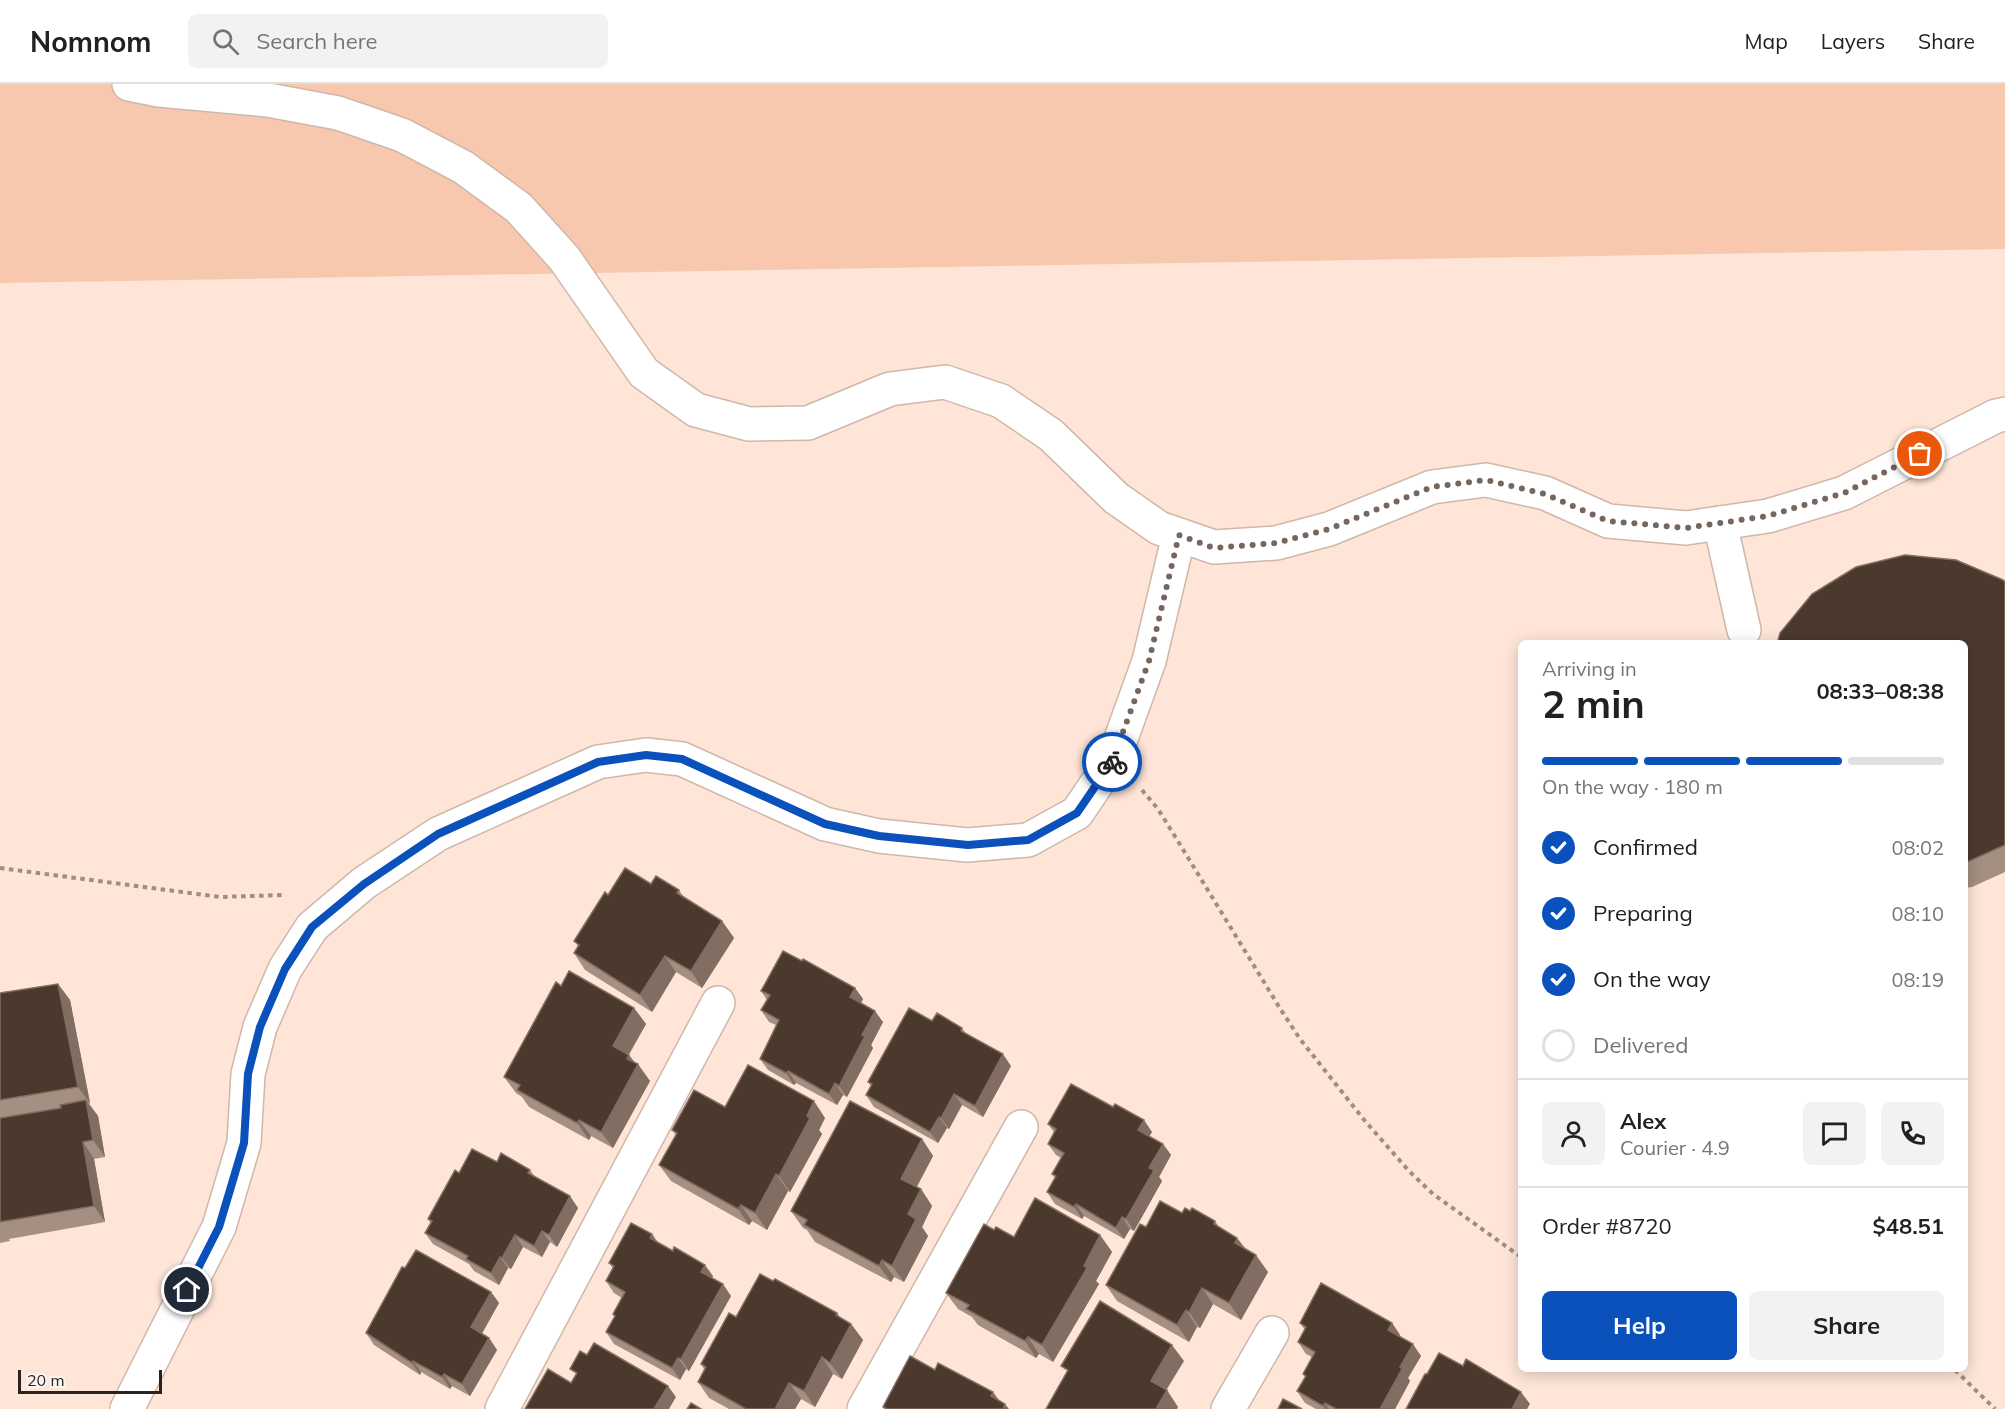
<!DOCTYPE html>
<html lang="en">
<head>
<meta charset="utf-8">
<style>
  body { margin:0; font-family:Mulish,sans-serif; background:#f2f2f2; color:#202124; height:100vh; display:flex; flex-direction:column; font-size:22px; white-space:nowrap }
  * { box-sizing:border-box; margin:0 }
  p { font-size:20px; color:#757577 }
  .icon { flex:none; width:33px; height:33px; fill:none; stroke:currentColor; stroke-width:2; stroke-linecap:round; stroke-linejoin:round }
  .map { position:relative; flex:1; overflow:hidden }
  .side { position:absolute; left:1518px; top:556px; width:450px; height:732px; display:flex; flex-direction:column; background:#fff; border-radius:9px; box-shadow:0 3px 15px #0003 }
  .side>* { flex:none }
  .scale { position:absolute; left:18px; bottom:15px; width:144px; box-sizing:border-box; padding-left:6px; border:3px solid #2b221d; border-top:0; font-size:16px; line-height:21px; white-space:nowrap; color:#2b221d; -webkit-text-stroke:4px #fbf6f4; paint-order:stroke }
  .pin { position:absolute; display:grid; place-items:center; width:51px; height:51px; color:#fff; margin:-26px; border:3px solid #fff; border-radius:50%; box-shadow:0 2px 6px #0007 }
  .courier { position:absolute; display:grid; place-items:center; width:60px; height:60px; margin:-30px; border:4px solid #0a51bb; border-radius:50%; background:#fff; color:#222; box-shadow:0 2px 8px #0007 }
  .overview em { font-style:normal; font-weight:700 }
  .overview div { display:flex; flex-direction:column-reverse }
  .overview { display:flex; align-items:center; justify-content:space-between; height:102px; padding:0 24px }
  h1 { font-size:39px; font-weight:700; line-height:45px }
  .bar { display:grid; grid-template-columns:repeat(4,1fr); gap:9px 6px; align-content:center; height:72px; padding:0 24px }
  .bar i { height:8px; border-radius:4px; background:#e0e0e0 }
  .bar .active { background:#0a51bb }
  .bar p { grid-column:span 4 }
  .line { display:flex; align-items:center; gap:15px; padding:0 24px; border-top:2px solid #e0e0e0 }
  .line div { flex:1 }
  .round { display:grid; place-items:center; flex:none; width:63px; height:63px; border-radius:9px; background:#f2f2f2 }
  ol { padding:0 24px; list-style:none }
  li { display:flex; align-items:center; gap:18px; height:66px }
  li p { margin-inline-start:auto }
  li .icon { padding:6px; border-radius:50%; background:#0a51bb; color:#fff; stroke-width:4 }
  li:last-child { color:#757577 }
  li i { width:33px; height:33px; border:3px solid #e0e0e0; border-radius:50% }
  .primary-button { display:flex; gap:12px; margin-top:auto; padding:12px 24px }
  .primary-button a { flex:1; height:69px; border-radius:9px; background:#0a51bb; color:#fff; font-size:24px; font-weight:700; line-height:69px; text-align:center }
  .primary-button a+a { background:#f2f2f2; color:#202124 }
  header { display:flex; align-items:center; gap:36px; box-sizing:border-box; height:84px; padding:0 30px; background:#fff; border-bottom:2px solid #e0e0e0 }
  header strong { font-size:28px }
  nav { display:flex; gap:33px; margin-inline-start:auto; font-size:21px }
  .search { width:420px; height:54px; background:#f2f2f2; display:flex; align-items:center; gap:15px; box-sizing:border-box; padding:0 21px; border-radius:9px; color:#757577; font-size:22px }
  .map>svg:first-child { display:block }
</style>
</head>
<body>
<header>
<strong>Nomnom</strong>
<div class="search"><svg class="icon" aria-label="search" viewBox="0 0 24 24"><circle cx="10" cy="10" r="6"/><path d="M15 15l6 6"/></svg>Search here</div>
<nav><a>Map</a><a>Layers</a><a>Share</a></nav>
</header>
<div class="map">
<svg width="2005" height="1325" viewBox="0 0 2005 1325">
  <rect width="100%" height="100%" fill="#fee5d7"/>
  <!-- green -->
  <path fill="#f8c8ae" d="M0 0H2005V165L0 199Z"/>
  <g fill="none" stroke-linecap="round" stroke-linejoin="round">
    <!-- minor casing -->
    <g stroke="#cfb7aa" stroke-width="36">
      <g id="minor">
        <path d="M129 0 159 6 268 16 338 29 402 51 463 83 519 124 564 174 644 289 696 326 749 340 808 339 890 305 945 298 1001 317 1051 351 1116 414 1159 444 1214 463 1276 459 1329 445 1432 403 1486 396 1545 409 1608 437 1686 444 1768 432 1844 409 1996 332 2005 330"/>
        <path d="M1720 439 1744 546"/>
        <path d="M127 1325 219 1143 244 1059 248 990 260 943 285 885 312 843 364 799 438 750 598 678 646 671 682 675 825 740 879 752 967 761 1028 756 1077 729 1114 674 1149 577 1179 451"/>
        <path d="M502 1325 718 919"/>
        <path d="M864 1325 1021 1043"/>
        <path d="M1228 1325 1272 1249"/>
      </g>
    </g>
    <!-- path -->
    <g stroke="#9f8d83" stroke-width="4" stroke-dasharray="4.5 4.5" stroke-linecap="butt">
      <path d="M1142 706 1158 725 1176 754 1281 926 1300 955 1365 1037 1409 1087 1433 1110 1521 1173"/>
      <path d="M0 784 220 813 284 811"/>
      <path d="M1955 1286 1995 1325"/>
    </g>
    <!-- minor -->
    <use href="#minor" stroke="#fff" stroke-width="33"/>
  </g>
  <!-- wall -->
  <g fill="#a58f82">
    <path d="M2005 498V788L1972 803 1965 804V560Z"/>
    <path d="M651 800 679 806 683 812 722 837 734 854 702 904 676 888 652 928 585 886 574 869 578 862 574 857 608 811Z"/>
    <path d="M802 877 855 904 863 915 861 919 883 938 871 961 873 964 847 1013 843 1011 837 1021 796 999 794 1001 768 986 760 975 776 941 769 938 761 926 767 916 761 907Z"/>
    <path d="M58 900 70 916 90 1019 89 1020 98 1032 105 1073 94 1075 105 1138 9 1155 10 1157 0 1159V909Z"/>
    <path d="M561 902 634 924 646 940 629 971 650 997 613 1064 591 1052 589 1056 529 1023 522 1013 516 1009 504 993Z"/>
    <path d="M932 937 962 944 966 950 1011 982 983 1033 962 1021 949 1045 947 1044 938 1059 874 1023 866 1011 871 1002 868 998Z"/>
    <path d="M725 1023 825 1034 819 1046 822 1050 790 1108 788 1107 767 1146 752 1137 749 1141 671 1097 659 1081 676 1051 672 1046Z"/>
    <path d="M1048 1040 1152 1048 1149 1052 1163 1060 1171 1071 1159 1093 1162 1097 1134 1147 1130 1145 1124 1155 1084 1132 1082 1135 1055 1120 1047 1108 1055 1094 1052 1090 1061 1074 1056 1071 1048 1060 1054 1048Z"/>
    <path d="M922 1055 933 1072 917 1103 921 1105 932 1122 922 1143 928 1152 904 1198 894 1193 891 1198 815 1158 807 1146 803 1144 791 1127Z"/>
    <path d="M497 1078 530 1086 535 1093 578 1124 557 1163 550 1158 542 1173 523 1163 511 1185 508 1184 499 1201 474 1187 469 1180 433 1160 425 1149 431 1140 428 1135 459 1089Z"/>
    <path d="M1182 1129 1215 1137 1219 1143 1237 1154 1245 1164 1268 1188 1241 1236 1213 1220 1200 1244 1197 1243 1189 1258 1117 1217 1106 1201Z"/>
    <path d="M994 1146 1014 1153 1100 1151 1112 1168 1096 1197 1099 1200 1053 1278 1039 1270 1036 1274 978 1241 972 1233 958 1225 946 1209Z"/>
    <path d="M652 1150 657 1158 713 1192 712 1194 731 1212 689 1287 686 1285 680 1296 614 1260 606 1248 615 1233 613 1230 622 1214 614 1209 606 1197 613 1184 609 1179Z"/>
    <path d="M405 1184 491 1208 499 1219 481 1250 489 1254 497 1266 470 1312 452 1302 450 1305 421 1288 420 1291 374 1261 366 1249Z"/>
    <path d="M837 1229 839 1233 851 1240 863 1256 842 1295 833 1290 815 1323 801 1315 795 1325H729L709 1314 698 1298 704 1285 701 1280 736 1233Z"/>
    <path d="M1300 1239H1392L1400 1251 1399 1252 1421 1272 1408 1294 1410 1297 1395 1325H1316L1305 1319 1297 1307 1305 1293 1303 1290 1312 1273 1306 1270 1298 1258 1305 1246Z"/>
  </g>
  <!-- shaded-wall -->
  <g fill="#816d61">
    <path d="M722 837 734 854 702 904 691 887Z"/>
    <path d="M665 872 676 888 652 928 640 911Z"/>
    <path d="M58 900 70 916 90 1019 78 1003Z"/>
    <path d="M855 904 863 915 858 925 850 913Z"/>
    <path d="M634 924 646 940 624 978 613 962Z"/>
    <path d="M875 927 883 938 871 961 873 964 847 1013 839 1002 862 951Z"/>
    <path d="M1003 970 1011 982 983 1033 975 1022Z"/>
    <path d="M629 971 637 982 638 980 650 997 613 1064 601 1048Z"/>
    <path d="M788 987 796 999 794 1001 786 989Z"/>
    <path d="M835 999 843 1011 837 1021 829 1010Z"/>
    <path d="M954 1010 962 1021 949 1045 941 1034Z"/>
    <path d="M86 1016 98 1032 105 1073 93 1056Z"/>
    <path d="M814 1017 825 1034 819 1046 822 1050 790 1108 779 1092Z"/>
    <path d="M939 1033 947 1044 938 1059 930 1048Z"/>
    <path d="M579 1036 591 1052 589 1056 577 1039Z"/>
    <path d="M1144 1036 1152 1048 1146 1058 1138 1046Z"/>
    <path d="M922 1055 933 1072 912 1111 901 1095Z"/>
    <path d="M83 1058 94 1075 105 1138 94 1122Z"/>
    <path d="M1163 1060 1171 1071 1159 1093 1162 1097 1134 1147 1126 1135 1149 1084Z"/>
    <path d="M776 1090 788 1107 767 1146 755 1129Z"/>
    <path d="M921 1105 932 1122 922 1143 928 1152 904 1198 892 1182 908 1130Z"/>
    <path d="M570 1112 578 1124 557 1163 549 1151Z"/>
    <path d="M1076 1120 1084 1132 1082 1135 1074 1123Z"/>
    <path d="M741 1121 752 1137 749 1141 738 1125Z"/>
    <path d="M1122 1133 1130 1145 1124 1155 1116 1144Z"/>
    <path d="M542 1147 550 1158 542 1173 534 1162Z"/>
    <path d="M652 1150 660 1162 650 1154Z"/>
    <path d="M515 1151 523 1163 511 1185 502 1174Z"/>
    <path d="M1100 1151 1112 1168 1096 1197 1099 1200 1053 1278 1042 1261Z"/>
    <path d="M1237 1154 1249 1170 1235 1159Z"/>
    <path d="M1256 1171 1268 1188 1241 1236 1229 1219Z"/>
    <path d="M500 1173 508 1184 499 1201 491 1189Z"/>
    <path d="M882 1176 894 1193 891 1198 879 1182Z"/>
    <path d="M705 1181 713 1192 709 1199 701 1188Z"/>
    <path d="M723 1200 731 1212 689 1287 681 1275Z"/>
    <path d="M1202 1204 1213 1220 1200 1244 1189 1228Z"/>
    <path d="M491 1208 499 1219 479 1255 471 1243Z"/>
    <path d="M1186 1226 1197 1243 1189 1258 1177 1241Z"/>
    <path d="M837 1229 848 1246 851 1240 863 1256 842 1295 830 1279Z"/>
    <path d="M1392 1239 1400 1251 1396 1257 1388 1246Z"/>
    <path d="M1028 1253 1039 1270 1036 1274 1025 1257Z"/>
    <path d="M489 1254 497 1266 470 1312 462 1300Z"/>
    <path d="M1413 1260 1421 1272 1408 1294 1410 1297 1395 1325H1380L1400 1283Z"/>
    <path d="M1172 1261 1184 1277 1162 1313 1151 1297Z"/>
    <path d="M822 1273 833 1290 815 1323 804 1307Z"/>
    <path d="M678 1274 686 1285 680 1296 672 1284Z"/>
    <path d="M413 1277 421 1288 420 1291 412 1279Z"/>
    <path d="M444 1290 452 1302 450 1305 442 1293Z"/>
    <path d="M789 1299 801 1315 795 1325H775Z"/>
    <path d="M668 1302 676 1313 669 1325H654Z"/>
    <path d="M1167 1306 1178 1323 1177 1325H1156Z"/>
    <path d="M993 1308 1004 1323 1005 1320 1009 1325H1000L991 1312Z"/>
    <path d="M1521 1308 1530 1320 1527 1325H1512Z"/>
    <path d="M1325 1319 1329 1325H1325L1323 1322Z"/>
  </g>
  <!-- building -->
  <g fill="#4c392e" stroke="#816d61" stroke-width="1.5">
    <path d="M1905 471 1956 476 2003 496 2005 498V761L1965 779V560H1777L1780 549 1812 510 1856 483Z"/>
    <path d="M625 784 651 800 656 792 679 806 677 809 722 837 691 887 665 872 640 911 574 869 579 861 574 857 605 808 608 811Z"/>
    <path d="M783 867 802 877 803 875 855 904 850 913 875 927 862 951 865 952 839 1002 835 999 829 1010 788 987 786 989 760 975 779 936 761 926 770 911 761 907Z"/>
    <path d="M569 887 634 924 613 962 629 971 627 975 638 980 601 1048 579 1036 577 1039 517 1006 520 1001 504 993 556 898 561 902Z"/>
    <path d="M58 900 78 1003 0 1016V909Z"/>
    <path d="M909 924 932 937 937 929 962 944 961 947 1003 970 975 1022 954 1010 941 1034 939 1033 930 1048 866 1011 872 1000 868 998Z"/>
    <path d="M748 981 814 1017 807 1032 810 1034 779 1092 776 1090 755 1129 741 1121 738 1125 659 1081 677 1049 672 1046 694 1006 725 1023Z"/>
    <path d="M1071 1000 1113 1023 1115 1020 1144 1036 1138 1046 1163 1060 1149 1084 1154 1086 1126 1135 1122 1133 1116 1144 1076 1120 1074 1123 1047 1108 1056 1092 1052 1090 1064 1069 1048 1060 1056 1045 1048 1040Z"/>
    <path d="M86 1016 93 1056 83 1058 94 1122 0 1138V1034L61 1024 60 1021Z"/>
    <path d="M850 1017 922 1055 901 1095 921 1105 908 1130 916 1135 892 1182 882 1176 879 1182 804 1141 807 1136 791 1127Z"/>
    <path d="M472 1065 497 1078 501 1069 530 1086 528 1089 570 1112 549 1151 542 1147 534 1162 515 1151 502 1174 500 1173 491 1189 466 1175 468 1172 425 1149 432 1137 428 1135 455 1086 459 1089Z"/>
    <path d="M1035 1114 1100 1151 1084 1182 1087 1184 1042 1261 1028 1253 1025 1257 966 1225 969 1221 946 1209 984 1140 994 1146 996 1143 1014 1153Z"/>
    <path d="M1160 1117 1182 1129 1185 1124 1190 1127 1192 1124 1215 1137 1214 1140 1237 1154 1235 1159 1256 1171 1229 1219 1202 1204 1189 1228 1186 1226 1177 1241 1106 1201 1140 1140 1146 1143Z"/>
    <path d="M631 1139 652 1150 650 1154 673 1167 674 1163 705 1181 701 1188 723 1200 681 1275 678 1274 672 1284 606 1248 615 1232 613 1230 625 1208 606 1197 614 1182 609 1179Z"/>
    <path d="M416 1166 491 1208 471 1243 489 1254 462 1300 444 1290 442 1293 413 1277 412 1279 366 1249 402 1183 405 1184Z"/>
    <path d="M760 1190 773 1197 775 1195 837 1229 836 1231 851 1240 830 1279 822 1273 804 1307 789 1299 775 1325H746L698 1298 706 1283 701 1280 729 1229 736 1233Z"/>
    <path d="M1321 1199 1392 1239 1388 1246 1413 1260 1400 1283 1402 1285 1380 1325H1336L1325 1319 1323 1322 1297 1307 1306 1292 1303 1290 1315 1268 1298 1258 1306 1243 1300 1239Z"/>
    <path d="M1100 1217 1172 1261 1151 1297 1167 1306 1156 1325H1046L1068 1286 1061 1282Z"/>
    <path d="M594 1259 668 1302 654 1325H525L548 1285 571 1299 577 1289 570 1285 580 1267 587 1271Z"/>
    <path d="M1439 1269 1463 1282 1466 1275 1521 1308 1512 1325H1406L1425 1290H1427Z"/>
    <path d="M910 1272 935 1286 938 1279 993 1308 991 1312 1005 1320 1003 1325H887L883 1323Z"/>
    <path d="M1283 1315 1302 1325H1278Z"/>
    <path d="M691 1319 701 1325H687Z"/>
  </g>
  <g fill="none" stroke-linecap="round" stroke-linejoin="round">
    <!-- done -->
    <path stroke="#75665e" stroke-width="6" stroke-dasharray="0 10.8" d="M1112 678 1149 577 1179 451 1214 464 1276 459 1329 445 1432 403 1486 396 1545 410 1608 437 1686 444 1768 432 1844 409 1920 370"/>
    <!-- route -->
    <path stroke="#0a51bb" stroke-width="8" d="M187 1206 219 1143 244 1059 248 990 260 943 285 885 312 843 364 800 438 750 598 678 646 671 682 675 825 740 879 752 968 761 1028 756 1077 729 1112 678"/>
  </g>
</svg>
<div class="scale">20 m</div>
<div class="pin" style="left:1920px;top:370px;background:#ea580c"><svg class="icon" aria-label="bag" viewBox="0 0 24 24"><path d="M5 8h14l-1 12H6zM9 8a3 3 0 0 1 6 0"/></svg></div>
<div class="pin" style="left:187px;top:1206px;background:#1f2937"><svg class="icon" aria-label="home" viewBox="0 0 24 24"><path d="M3 11l9-7 9 7M6 9v11h12V9"/></svg></div>
<div class="courier" style="left:1112px;top:678px"><svg class="icon" aria-label="bike" viewBox="0 0 24 24"><circle cx="6" cy="16" r="4"/><circle cx="18" cy="16" r="4"/><path d="M6 16l4-8h5l3 8M10 8l3 8H6M13 5h3"/></svg></div>
<section class="side">
<div class="overview"><div><h1>2 min</h1><p>Arriving in</p></div><em>08:33–08:38</em></div>
<div class="bar"><i class="active"></i><i class="active"></i><i class="active"></i><i></i><p>On the way · 180 m</p></div>
<ol>
<li><svg class="icon" aria-label="check" viewBox="0 0 24 24"><path d="M5 12l5 5 9-10"/></svg>Confirmed<p>08:02</p></li>
<li><svg class="icon" aria-label="check" viewBox="0 0 24 24"><path d="M5 12l5 5 9-10"/></svg>Preparing<p>08:10</p></li>
<li><svg class="icon" aria-label="check" viewBox="0 0 24 24"><path d="M5 12l5 5 9-10"/></svg>On the way<p>08:19</p></li>
<li><i></i>Delivered</li>
</ol>
<div class="line" style="height:108px"><a class="round"><svg class="icon" aria-label="person" viewBox="0 0 24 24"><circle cx="12" cy="8" r="4"/><path d="M4 21q1-7 8-7t8 7"/></svg></a><div><b>Alex</b><p>Courier · 4.9</p></div><a class="round"><svg class="icon" aria-label="chat" viewBox="0 0 24 24"><path d="M4 5h16v11H9l-5 4z"/></svg></a><a class="round"><svg class="icon" aria-label="phone" viewBox="0 0 24 24"><path d="M5 4h4l2 5-3 2q2 4 5 5l2-3 5 2v4C11 20 4 13 5 4z"/></svg></a></div>
<div class="line" style="height:78px"><div>Order #8720</div><b>$48.51</b></div>
<div class="primary-button"><a>Help</a><a>Share</a></div>
</section>
</div>
</body>
</html>
